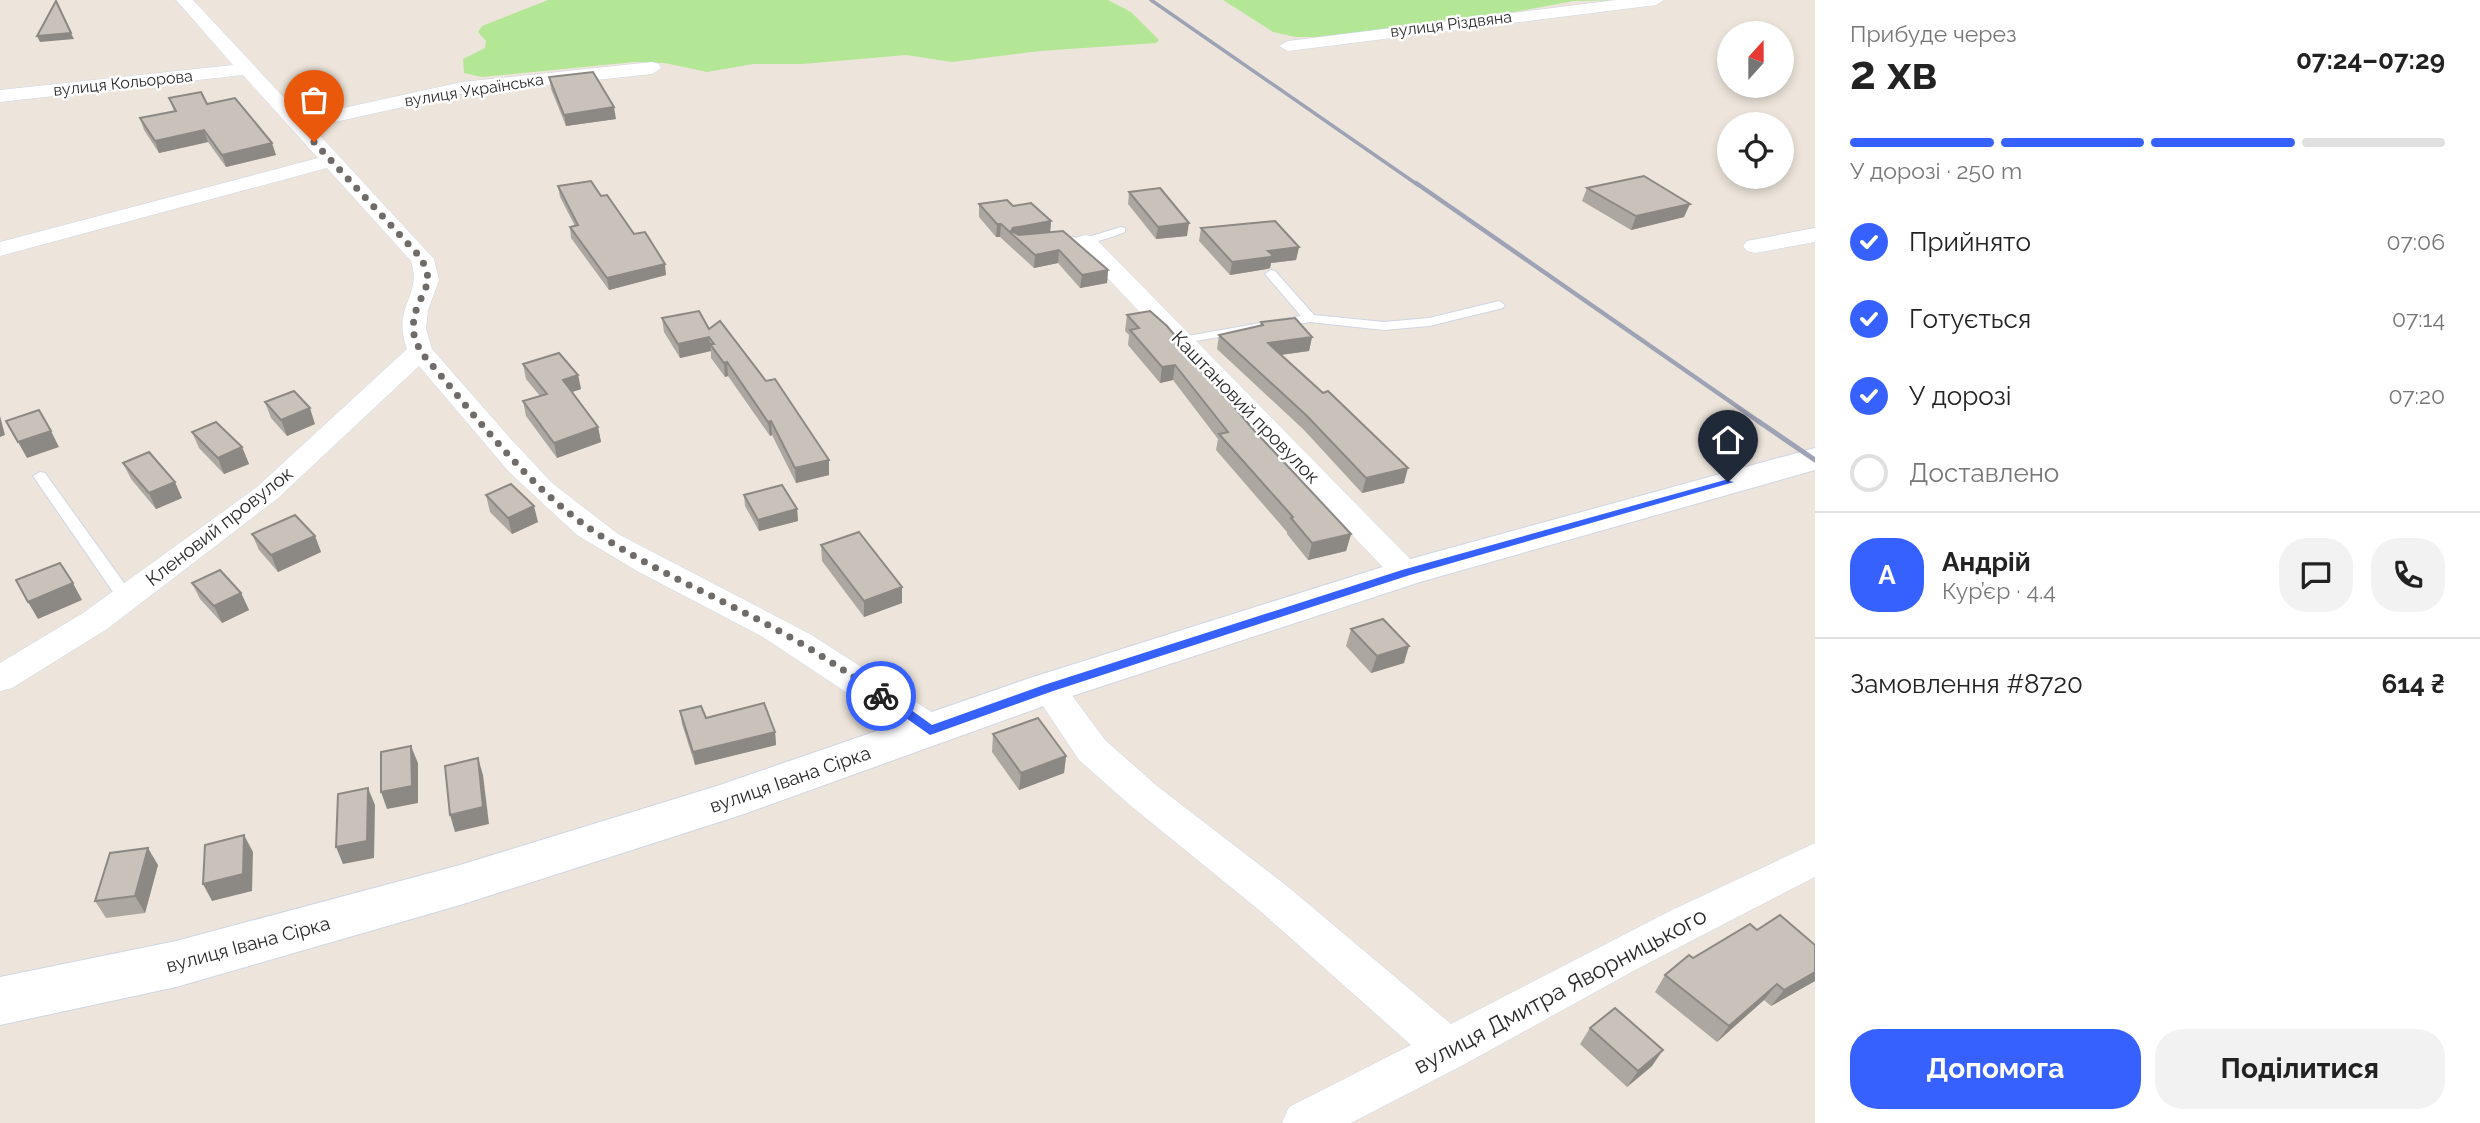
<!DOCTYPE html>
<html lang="uk">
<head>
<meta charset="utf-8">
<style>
  body { margin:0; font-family:Raleway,sans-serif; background:#f2f2f2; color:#222; height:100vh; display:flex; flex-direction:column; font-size:26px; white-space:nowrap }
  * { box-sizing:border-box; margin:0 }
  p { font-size:23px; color:#767676 }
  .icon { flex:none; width:38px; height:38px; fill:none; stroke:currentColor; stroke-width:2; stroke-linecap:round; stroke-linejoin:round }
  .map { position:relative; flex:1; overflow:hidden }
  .sheet { display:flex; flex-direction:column; background:#fff; width:665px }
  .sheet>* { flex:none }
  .needle { width:46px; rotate:21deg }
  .fabs { position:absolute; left:1717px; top:21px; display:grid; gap:14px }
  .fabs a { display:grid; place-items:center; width:77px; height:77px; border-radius:50%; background:#fff; box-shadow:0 4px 10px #0003; font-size:35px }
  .pin { position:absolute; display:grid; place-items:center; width:60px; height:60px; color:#fff; margin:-72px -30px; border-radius:50% 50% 50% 0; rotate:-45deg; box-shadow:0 0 7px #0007 }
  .pin .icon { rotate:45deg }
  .courier { position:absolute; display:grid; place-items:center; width:70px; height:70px; margin:-35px; border:5px solid #3661ff; border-radius:50%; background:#fff; color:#222; box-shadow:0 2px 9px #0007 }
  .headline em { font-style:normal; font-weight:700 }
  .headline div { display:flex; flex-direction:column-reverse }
  .headline { display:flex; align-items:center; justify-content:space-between; height:119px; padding:0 35px }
  h1 { font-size:46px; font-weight:700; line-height:52px }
  .bar { display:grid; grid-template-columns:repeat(4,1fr); gap:10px 7px; align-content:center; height:84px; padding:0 35px }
  .bar i { height:9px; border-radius:5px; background:#e0e0e0 }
  .bar .on { background:#3661ff }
  .bar p { grid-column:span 4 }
  .line { display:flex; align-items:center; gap:18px; padding:0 35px; border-top:2px solid #e0e0e0 }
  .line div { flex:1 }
  .round { display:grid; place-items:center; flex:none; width:74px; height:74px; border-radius:28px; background:#f2f2f2 }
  ol { padding:0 35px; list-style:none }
  li { display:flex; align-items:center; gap:21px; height:77px }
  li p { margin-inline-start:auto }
  li .icon { padding:7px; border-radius:50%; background:#3661ff; color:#fff; stroke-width:4 }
  li:last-child { color:#767676 }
  li i { width:38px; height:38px; border:4px solid #e0e0e0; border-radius:50% }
  .primary-button { display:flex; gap:14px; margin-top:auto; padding:14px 35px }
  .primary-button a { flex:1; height:80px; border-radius:28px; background:#3661ff; color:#fff; font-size:28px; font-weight:700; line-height:80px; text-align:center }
  .primary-button a+a { background:#f2f2f2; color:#222 }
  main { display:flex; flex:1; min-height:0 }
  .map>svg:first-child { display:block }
</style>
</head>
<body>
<main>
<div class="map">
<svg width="1815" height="1123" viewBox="0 0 1815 1123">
  <rect width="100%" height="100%" fill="#ede5db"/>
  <!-- green -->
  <g fill="#b3e695">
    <path d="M548 0H1108L1131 12 1159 40 1156 43 1040 51 952 62 906 55 803 64H753L707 72 665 63 634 62 482 77 464 73 463 59 485 48 486 41 478 32 482 26Z"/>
    <path d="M1223 0H1630L1573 1 1498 15 1326 37H1296L1273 32Z"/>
  </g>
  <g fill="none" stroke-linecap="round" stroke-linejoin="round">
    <!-- service casing -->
    <g stroke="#d0d5e4" stroke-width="2">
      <g id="service">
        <path d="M1121 227 1125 228V232C1103 240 1068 254 1046 239L1052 236 1085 238Z"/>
        <path d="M1271 270 1275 271 1314 315 1384 322 1429 318 1499 301 1505 305 1503 308 1429 326 1384 330 1310 322 1177 344V338L1182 337 1301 316 1265 274Z"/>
        <path d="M40 472 45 473 132 594 134 598 132 602H120L33 476Z"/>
      </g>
    </g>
    <!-- minor casing -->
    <g stroke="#d0d5e4" stroke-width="1">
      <g id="minor">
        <path d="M176 0H193L302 117 462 82 652 62 659 64 661 68 652 74 462 94 312 127 434 259 439 280 428 310 426 329 432 349 510 438 552 483 618 534 810 634 944 720 949 730 944 740 931 743 918 740 763 637 637 571 577 535 510 473 419 366 277 499 107 629 12 688 0 691V663L83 613 257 487 407 349C391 306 423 297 411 261L327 168 0 256V242L318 158 243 75 0 102V90L233 65Z"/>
        <path d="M1616 0H1664L1656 5 1288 51 1279 46 1288 41Z"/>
        <path d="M1815 228V242L1755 253 1747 251 1743 246 1747 241Z"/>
        <path d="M1086 235 1094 237 1417 566 1422 573 1417 580 1406 584 1395 580 1078 247 1074 242 1078 237Z"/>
        <path d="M1048 675 1060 679 1105 740 1157 786 1287 886 1451 1024 1672 910 1815 843V877L1637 969 1465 1064 1351 1123H1282L1289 1107 1411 1045 1259 910 1131 806 1079 760 1031 688 1036 679Z"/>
      </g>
    </g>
    <!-- tertiary casing -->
    <g stroke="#d0d5e4" stroke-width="2">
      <path id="tertiary" d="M1815 448V470L1420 582 1063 699 741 815 460 905 176 987 0 1025V977L176 941 460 865 717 786 1033 677 1392 564Z"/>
    </g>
    <!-- service -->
    <use href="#service" fill="#fff" fill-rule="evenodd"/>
    <!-- minor -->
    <use href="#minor" fill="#fff" fill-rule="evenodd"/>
    <!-- tertiary -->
    <use href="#tertiary" fill="#fff" fill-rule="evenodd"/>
    <!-- rail-far2 -->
    <path stroke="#9ea2b5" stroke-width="3.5" d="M1151 0 1418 185"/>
    <!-- rail-far1 -->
    <path stroke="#9ea2b5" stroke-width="4.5" d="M1416 183 1761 423"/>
    <!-- rail -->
    <path stroke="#9ea2b5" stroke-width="5" d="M1758 421 1815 460"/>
  </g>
  <!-- wall -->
  <g fill="#aca7a1">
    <path d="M549 77 616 119 566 126 551 89Z"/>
    <path d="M169 98 207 104 276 155 226 167 208 142 159 153 144 130 140 118 174 111Z"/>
    <path d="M558 186 634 234 666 275 609 290 571 238 570 227 575 226 560 197Z"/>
    <path d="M1587 188 1684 217 1631 230 1582 201Z"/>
    <path d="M1129 192 1187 236 1156 239 1128 204Z"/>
    <path d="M979 204 1013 206 1051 221 1050 232 1108 270 1107 283 1080 288 1058 263 1034 268 1000 237H996L979 217Z"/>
    <path d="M1201 228 1299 247 1296 260 1271 263 1270 268 1267 269 1230 275 1199 241Z"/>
    <path d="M1127 315 1251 427 1351 534 1346 551 1308 560 1287 534V532L1216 450 1218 439 1173 380 1160 383 1128 345 1129 335 1125 331Z"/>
    <path d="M662 318 709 329 829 460V475L796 483 772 435 770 436 728 376 725 377 711 358V351L680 358 664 332Z"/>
    <path d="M1261 322 1312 337 1309 351 1281 355 1404 483 1362 493 1304 430 1217 349 1219 335 1260 326Z"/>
    <path d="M523 364 578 375 581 389 572 392 598 427 601 442 557 458 526 416 523 401 540 396 526 379Z"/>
    <path d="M265 402 315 424 287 436 271 418Z"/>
    <path d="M192 432 242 447 249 464 224 474 199 448Z"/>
    <path d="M123 463 182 498 156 509 131 479Z"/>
    <path d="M486 495 538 522 512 534 490 512Z"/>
    <path d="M744 495 797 509 798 521 759 531 745 506Z"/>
    <path d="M252 534 315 536 321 552 278 572 259 550Z"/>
    <path d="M821 545 902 603 864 617 822 561Z"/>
    <path d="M192 583 241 593 249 610 222 623 200 599Z"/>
    <path d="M1351 629 1404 663 1371 673 1346 646Z"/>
    <path d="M680 711 706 718 775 732 776 745 695 765 682 724Z"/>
    <path d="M993 734 1066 756 1064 773 1019 790 992 752Z"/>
    <path d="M158 865 145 913 106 918 95 901Z"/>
    <path d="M1757 930 1815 945V981L1771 1006 1764 1000 1717 1042 1655 992 1665 975 1693 958Z"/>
    <path d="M1590 1028 1652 1066 1627 1087 1580 1044Z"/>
  </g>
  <!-- shaded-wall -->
  <g fill="#8c8883">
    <path d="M71 33 74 39 40 42 37 36Z"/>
    <path d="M614 107 616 119 566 126 564 115Z"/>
    <path d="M204 130 208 142 159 153 155 141Z"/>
    <path d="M272 143 276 155 226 167 222 155Z"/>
    <path d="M1690 204 1684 217 1631 230 1636 216Z"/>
    <path d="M1051 221 1050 234 1018 240 1011 233 1013 228Z"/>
    <path d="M1189 223 1187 236 1156 239 1158 227Z"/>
    <path d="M997 224H1001L1000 237H996Z"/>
    <path d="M1299 247 1296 260 1271 263 1270 268 1267 269 1230 275 1232 262 1268 251Z"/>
    <path d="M1059 250 1058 263 1034 268 1035 255Z"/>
    <path d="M665 264 666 275 609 290 607 278Z"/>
    <path d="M1108 270 1107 283 1080 288 1082 275Z"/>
    <path d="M709 337 711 351 680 358 678 344Z"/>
    <path d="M1312 337 1309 351 1265 357 1268 343Z"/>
    <path d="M727 362 728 376 725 377 724 363Z"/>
    <path d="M1175 365 1173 380 1160 383 1162 367Z"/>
    <path d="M578 375 581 389 566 394 563 380Z"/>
    <path d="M310 408 315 424 287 436 281 420Z"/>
    <path d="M0 416 5 435 0 437Z"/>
    <path d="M771 421 772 435 770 436 768 422Z"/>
    <path d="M598 427 601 442 557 458 554 443Z"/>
    <path d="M51 431 59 447 27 458 18 442Z"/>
    <path d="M242 447 249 464 224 474 218 458Z"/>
    <path d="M829 460V475L796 483 795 468Z"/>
    <path d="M1408 468 1404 483 1362 493 1366 478Z"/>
    <path d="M175 482 182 498 156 509 149 493Z"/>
    <path d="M534 506 538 522 512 534 508 518Z"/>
    <path d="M797 509 798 521 759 531 758 520Z"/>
    <path d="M1351 534 1346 551 1308 560 1312 543Z"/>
    <path d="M315 536 321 552 278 572 271 555Z"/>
    <path d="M73 583 82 600 38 619 28 602Z"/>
    <path d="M902 587V603L864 617V601Z"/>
    <path d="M241 593 249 610 222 623 214 606Z"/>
    <path d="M1409 646 1404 663 1371 673 1377 656Z"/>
    <path d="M775 732 776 745 695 765 693 752Z"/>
    <path d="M411 746 418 763V803L387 809 381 792Z"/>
    <path d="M1066 756 1064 773 1019 790 1021 773Z"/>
    <path d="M478 758 483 775 489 824 455 832 450 815Z"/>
    <path d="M368 788 375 805 374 858 343 864 336 847Z"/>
    <path d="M244 835 253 852 252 891 212 901 203 884Z"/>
    <path d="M148 848 158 865 145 913 135 896Z"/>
    <path d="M1815 972V981L1771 1006 1784 990Z"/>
    <path d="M1777 984 1764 1000 1717 1042 1729 1026Z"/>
    <path d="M1663 1050 1652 1066 1627 1087 1638 1071Z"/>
  </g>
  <!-- building -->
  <g fill="#c8c2bb" stroke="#8c8883" stroke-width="2">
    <path d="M56 1 71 33 37 36Z"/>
    <path d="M593 72 614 107 564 115 549 77Z"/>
    <path d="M201 92 207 104 235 98 272 143 222 155 204 130 155 141 140 118 176 111 169 98Z"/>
    <path d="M1644 176 1690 204 1636 216 1587 188Z"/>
    <path d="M591 181 601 196 607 195 634 234 645 232 665 264 607 278 570 227 578 225 558 186Z"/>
    <path d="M1160 188 1189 223 1158 227 1129 192Z"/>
    <path d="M1007 200 1013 206 1031 203 1051 221 1013 228 1011 231 1019 235 1063 231 1108 270 1082 275 1059 250 1035 255 1001 224H997L979 204Z"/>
    <path d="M1275 221 1299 247 1268 251 1273 255 1270 257 1232 262 1201 228Z"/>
    <path d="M699 311 709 329 720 321 766 381 775 379 829 460 795 468 771 421 768 422 727 362 724 363 710 344H714L709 337 678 344 662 318Z"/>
    <path d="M1150 311 1167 326 1251 427 1351 534 1312 543 1291 518 1293 517 1219 434 1228 432 1175 365 1162 367 1130 330 1139 328 1127 315Z"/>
    <path d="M1295 318 1312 337 1268 343 1323 393 1328 391 1408 468 1366 478 1307 416 1219 335 1263 325 1261 322Z"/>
    <path d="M559 353 578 375 563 380 598 427 554 443 523 401 547 394 523 364Z"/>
    <path d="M294 391 310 408 281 420 265 402Z"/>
    <path d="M39 410 51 431 18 442 6 421Z"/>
    <path d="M216 422 242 447 218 458 192 432Z"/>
    <path d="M149 452 175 482 149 493 123 463Z"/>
    <path d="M511 484 534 506 508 518 486 495Z"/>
    <path d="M782 485 797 509 758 520 744 495Z"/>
    <path d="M295 515 315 536 271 555 252 534Z"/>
    <path d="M859 532 902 587 864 601 821 545Z"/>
    <path d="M60 563 73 583 28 602 16 580Z"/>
    <path d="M220 570 241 593 214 606 192 583Z"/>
    <path d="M1383 619 1409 646 1377 656 1351 629Z"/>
    <path d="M764 703 775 732 693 752 680 711 701 706 706 718Z"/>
    <path d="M1038 718 1066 756 1021 773 993 734Z"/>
    <path d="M411 746 412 786 381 792V752Z"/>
    <path d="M478 758 483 807 450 815 445 766Z"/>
    <path d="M368 788 367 841 336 847 338 794Z"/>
    <path d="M244 835 243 874 203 884 205 845Z"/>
    <path d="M148 848 135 896 95 901 110 853Z"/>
    <path d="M1780 915 1815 945V972L1784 990 1777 984 1729 1026 1665 975 1689 955 1693 958 1750 924 1757 930Z"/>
    <path d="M1615 1008 1663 1050 1638 1071 1590 1028Z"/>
  </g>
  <!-- route -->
  <path fill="#3661ff" d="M1725 480 1734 482 1410 575 1053 691 930 735 875 696 877 692H886L932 725 1044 685 1402 570Z"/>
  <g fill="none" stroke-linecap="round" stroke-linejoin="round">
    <!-- done -->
    <path stroke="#6e6b68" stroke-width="7" stroke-dasharray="0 12.6" d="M314 142 422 259 429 280 414 315 413 332 420 351C471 410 525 484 589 528 640 563 695 587 749 615 795 638 839 666 881 696"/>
  </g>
  <g text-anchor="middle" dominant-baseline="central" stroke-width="5" stroke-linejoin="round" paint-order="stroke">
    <!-- far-street labels -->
    <g font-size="16" fill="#2a2a2a" stroke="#fff">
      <text transform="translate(1451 24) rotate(-7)">вулиця Різдвяна</text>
      <text transform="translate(123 83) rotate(-6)">вулиця Кольорова</text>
      <text transform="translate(474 90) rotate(-9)">вулиця Українська</text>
    </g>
    <!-- street labels -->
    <g font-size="19" fill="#2a2a2a" stroke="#fff">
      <text transform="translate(1246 407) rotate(46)">Каштановий провулок</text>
      <text transform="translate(219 526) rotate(-38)">Кленовий провулок</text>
      <text transform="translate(790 779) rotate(-19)">вулиця Івана Сірка</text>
      <text transform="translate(248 944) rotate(-15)">вулиця Івана Сірка</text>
    </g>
    <!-- near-street labels -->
    <g font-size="23" fill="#2a2a2a" stroke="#fff">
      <text transform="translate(1560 990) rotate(-28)">вулиця Дмитра Яворницького</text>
    </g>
  </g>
</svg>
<div class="fabs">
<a><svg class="needle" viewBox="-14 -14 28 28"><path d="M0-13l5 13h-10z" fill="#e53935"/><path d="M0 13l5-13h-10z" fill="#767676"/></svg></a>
<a><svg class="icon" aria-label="locate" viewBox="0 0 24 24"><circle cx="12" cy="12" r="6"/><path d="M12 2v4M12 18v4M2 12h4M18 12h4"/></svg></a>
</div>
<div class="pin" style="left:314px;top:142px;background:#ea580c"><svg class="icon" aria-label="bag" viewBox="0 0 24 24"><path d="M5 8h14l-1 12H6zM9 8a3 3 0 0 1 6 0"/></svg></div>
<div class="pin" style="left:1728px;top:482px;background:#1f2937"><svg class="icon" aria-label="home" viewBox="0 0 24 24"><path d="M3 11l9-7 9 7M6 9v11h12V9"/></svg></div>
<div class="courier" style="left:881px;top:696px"><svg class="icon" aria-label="bike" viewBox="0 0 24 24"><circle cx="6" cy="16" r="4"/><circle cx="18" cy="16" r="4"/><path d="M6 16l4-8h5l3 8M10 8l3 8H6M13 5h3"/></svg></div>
</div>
<section class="sheet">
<div class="headline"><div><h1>2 хв</h1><p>Прибуде через</p></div><em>07:24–07:29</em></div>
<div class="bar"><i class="on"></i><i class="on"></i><i class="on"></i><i></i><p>У дорозі · 250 m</p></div>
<ol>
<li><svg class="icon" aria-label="check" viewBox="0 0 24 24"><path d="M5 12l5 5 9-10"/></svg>Прийнято<p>07:06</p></li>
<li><svg class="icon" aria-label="check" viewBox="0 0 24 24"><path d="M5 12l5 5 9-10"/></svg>Готується<p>07:14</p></li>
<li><svg class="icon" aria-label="check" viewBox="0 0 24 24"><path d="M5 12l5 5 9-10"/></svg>У дорозі<p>07:20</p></li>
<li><i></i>Доставлено</li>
</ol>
<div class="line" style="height:126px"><b class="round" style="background:#3661ff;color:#fff">А</b><div><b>Андрій</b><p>Кур’єр · 4.4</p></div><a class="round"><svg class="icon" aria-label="chat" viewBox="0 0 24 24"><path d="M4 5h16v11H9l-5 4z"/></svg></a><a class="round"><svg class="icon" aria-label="phone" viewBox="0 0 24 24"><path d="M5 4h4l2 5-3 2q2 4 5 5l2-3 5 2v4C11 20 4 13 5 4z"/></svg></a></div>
<div class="line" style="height:91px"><div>Замовлення #8720</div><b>614 ₴</b></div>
<div class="primary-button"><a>Допомога</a><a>Поділитися</a></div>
</section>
</main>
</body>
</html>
